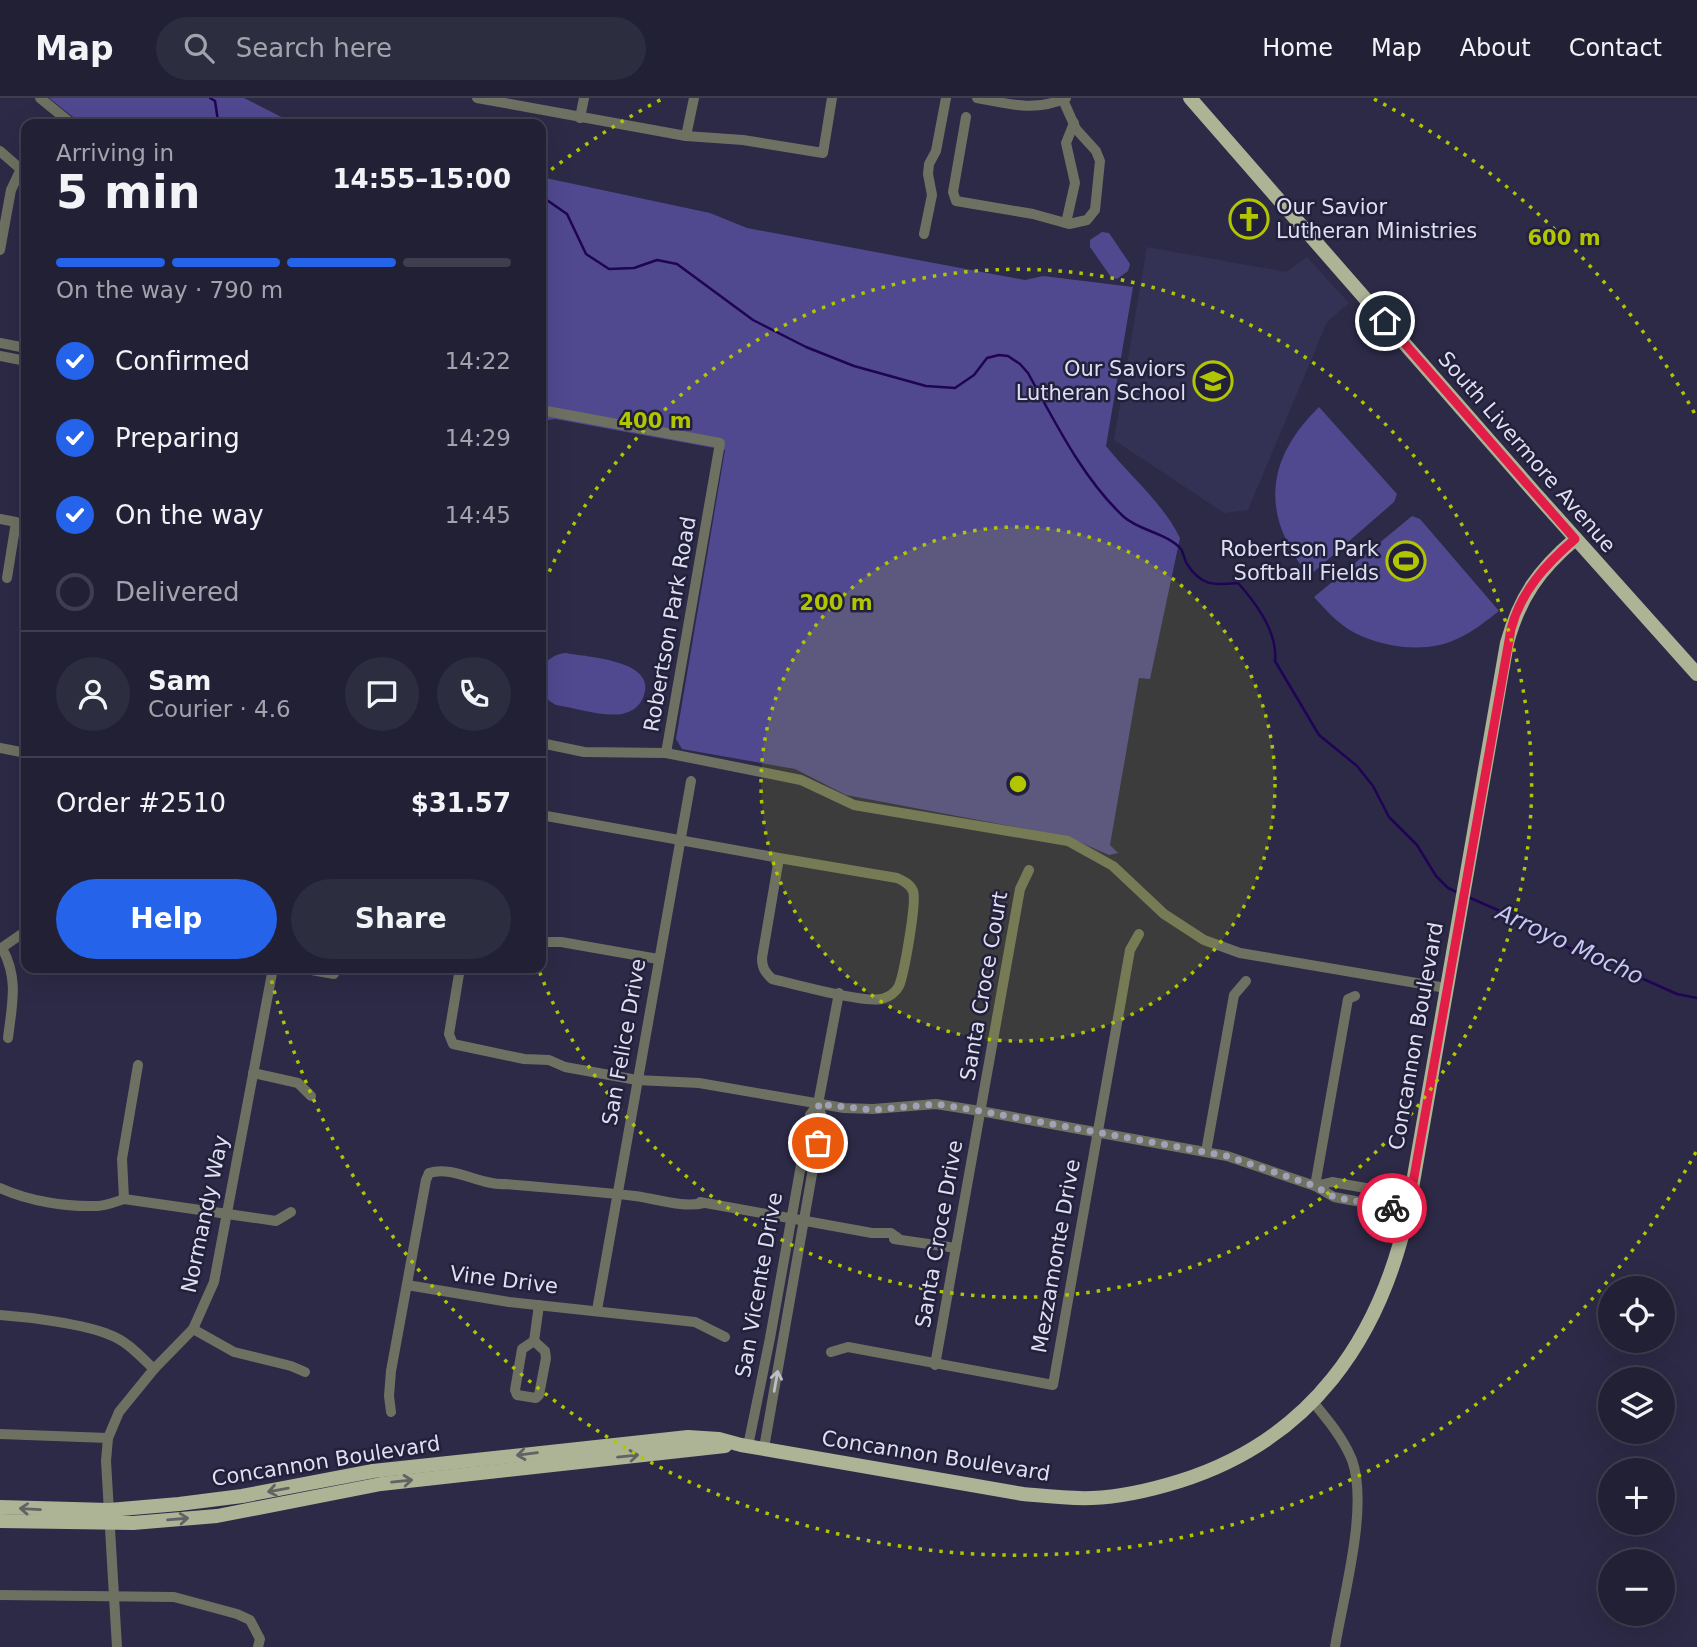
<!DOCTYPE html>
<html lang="en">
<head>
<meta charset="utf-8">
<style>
  body { margin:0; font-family:"DejaVu Sans",sans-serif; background:#2d2d40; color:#f1f3f6; height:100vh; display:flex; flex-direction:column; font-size:26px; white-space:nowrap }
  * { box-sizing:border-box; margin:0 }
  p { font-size:23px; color:#a2a3ac }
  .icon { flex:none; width:38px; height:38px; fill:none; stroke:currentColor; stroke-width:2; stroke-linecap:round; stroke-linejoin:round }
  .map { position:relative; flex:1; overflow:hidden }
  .details { position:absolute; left:21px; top:21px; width:525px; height:854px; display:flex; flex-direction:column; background:#212034; border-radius:14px; box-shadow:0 7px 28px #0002,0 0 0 2px #3e3e4f }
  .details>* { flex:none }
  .controls { position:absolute; left:1598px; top:1178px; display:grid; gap:14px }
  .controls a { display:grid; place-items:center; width:77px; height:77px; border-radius:50%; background:#212034; box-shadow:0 7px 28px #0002,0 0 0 2px #3e3e4f; font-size:35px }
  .pin { position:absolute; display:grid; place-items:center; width:60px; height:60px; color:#fff; margin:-30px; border:4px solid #fff; border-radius:50%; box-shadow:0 2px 7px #0007 }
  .courier { position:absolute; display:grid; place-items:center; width:70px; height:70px; margin:-35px; border:5px solid #e11d48; border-radius:50%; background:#fff; color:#222; box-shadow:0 2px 9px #0007 }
  .summary em { font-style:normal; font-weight:800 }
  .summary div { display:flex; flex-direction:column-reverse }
  .summary { display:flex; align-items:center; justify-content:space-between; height:119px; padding:0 35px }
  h1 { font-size:46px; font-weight:800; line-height:52px }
  .bar { display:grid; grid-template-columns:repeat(4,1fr); gap:10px 7px; align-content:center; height:84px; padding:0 35px }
  .bar i { height:9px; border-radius:5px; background:#3e3e4f }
  .bar .active { background:#2563eb }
  .bar p { grid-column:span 4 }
  .line { display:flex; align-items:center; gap:18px; padding:0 35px; border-top:2px solid #3e3e4f }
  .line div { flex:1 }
  .round { display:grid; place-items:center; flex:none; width:74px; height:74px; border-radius:37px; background:#2d2d40 }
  ol { padding:0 35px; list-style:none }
  li { display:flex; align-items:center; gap:21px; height:77px }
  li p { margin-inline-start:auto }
  li .icon { padding:7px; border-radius:50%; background:#2563eb; color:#fff; stroke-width:4 }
  li:last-child { color:#a2a3ac }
  li i { width:38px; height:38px; border:4px solid #3e3e4f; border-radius:50% }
  .primary-button { display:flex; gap:14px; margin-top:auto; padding:14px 35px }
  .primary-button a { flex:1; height:80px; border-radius:42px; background:#2563eb; color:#fff; font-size:28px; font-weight:800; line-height:80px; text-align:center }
  .primary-button a+a { background:#2d2d40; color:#f1f3f6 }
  header { display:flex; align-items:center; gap:42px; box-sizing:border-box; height:98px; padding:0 35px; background:#212034; border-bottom:2px solid #3e3e4f }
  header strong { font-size:33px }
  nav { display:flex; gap:38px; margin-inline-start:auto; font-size:24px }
  .search { width:490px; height:63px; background:#2d2d40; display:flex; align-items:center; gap:18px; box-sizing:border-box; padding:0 24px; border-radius:38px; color:#a2a3ac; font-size:26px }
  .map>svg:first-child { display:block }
</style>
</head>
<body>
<header>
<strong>Map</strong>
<div class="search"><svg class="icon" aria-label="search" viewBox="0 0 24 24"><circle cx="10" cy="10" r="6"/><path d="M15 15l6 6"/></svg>Search here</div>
<nav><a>Home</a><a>Map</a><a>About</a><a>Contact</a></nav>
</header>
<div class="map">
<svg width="1697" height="1549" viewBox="0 0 1697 1549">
  <rect width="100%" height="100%" fill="#2c2a46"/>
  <!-- built -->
  <path fill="#343254" d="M1147 149 1286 174 1307 159 1349 205 1327 224 1248 412 1224 415 1114 342Z"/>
  <!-- green -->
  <g fill="#514990">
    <path d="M49 0H244L295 26H82Z"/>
    <path d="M541 79 710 115 747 130 1025 182 1043 178 1133 189 1106 348C1130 378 1163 405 1180 440L1150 581 1139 580 1110 747 1118 755 1109 757 1068 739 846 697 795 671 682 651 676 641 725 352 555 321 541 323Z"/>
    <path d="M1102 134 1109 135 1130 166 1128 173 1117 181 1111 179 1090 149V142Z"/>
    <path d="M1319 309 1397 396 1394 404 1309 478C1261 418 1264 363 1319 309Z"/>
    <path d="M1412 418 1420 421 1499 513C1486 523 1474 533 1459 540 1428 556 1385 550 1355 535 1339 527 1326 512 1314 499Z"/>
    <path d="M565 555C587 559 660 562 643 600 639 609 631 614 622 616 602 619 576 610 556 607 530 594 535 559 565 555Z"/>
  </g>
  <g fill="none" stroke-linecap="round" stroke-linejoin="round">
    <!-- stream -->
    <g stroke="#1f0456" stroke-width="2.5">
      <path d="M210 0 215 3 218 23 220 26"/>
      <path d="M541 98 567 116 586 156 609 171 634 170 657 162 677 166 753 222 806 249 854 268 926 288 955 290 974 277 987 260 999 257 1008 258 1020 266 1028 275C1055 324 1083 381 1124 419 1140 433 1167 435 1181 451 1184 455 1184 462 1187 466 1202 489 1214 487 1238 485 1256 505 1278 534 1275 563L1319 637 1357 668 1373 688 1389 719 1417 747 1436 778 1448 790 1459 795"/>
      <path d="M1468 799 1516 820 1555 844 1597 862 1615 865 1632 876 1677 896 1697 900"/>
    </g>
    <!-- minor -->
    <g stroke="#6e7162" stroke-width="10">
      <path d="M40 0 72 26"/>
      <path d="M477 0 686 38 743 42 823 55 832 0"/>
      <path d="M977 0C1008 6 1036 14 1066 0"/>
      <path d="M966 19 953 94 956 103 1033 116 1069 126 1087 122 1095 112 1100 63 1096 53 1076 31 1063 2"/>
      <path d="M580 20 584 0"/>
      <path d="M686 38 694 0"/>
      <path d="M0 53 24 74"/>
      <path d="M1066 125 1075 85 1066 45 1074 25"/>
      <path d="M924 136 932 97 928 76 929 66 936 53 946 0"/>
      <path d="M0 152 11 92 21 71"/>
      <path d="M0 245 26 250"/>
      <path d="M0 258 26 263"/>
      <path d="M541 312 720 345 666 655"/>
      <path d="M0 421 16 424 7 480"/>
      <path d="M541 645 584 654 666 655 801 682 854 707 1068 743 1113 768 1164 816 1204 842 1240 855 1446 890"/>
      <path d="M0 650 26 655"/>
      <path d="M541 717 779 760 762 860C762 870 765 874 772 881 795 886 862 905 882 901 889 899 896 894 899 888 904 876 917 804 913 793 910 786 904 783 897 780L779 760"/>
      <path d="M541 844H561L658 861"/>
      <path d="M2 850C19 881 12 906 8 940"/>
      <path d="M0 851 26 833"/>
      <path d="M300 870 334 876"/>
      <path d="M460 870 449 936 453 946 524 961 549 962 565 969 637 982 699 985 844 1010 873 1011 936 1006 980 1013 1227 1058 1315 1088 1334 1099 1408 1113"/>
      <path d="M253 975 298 985 311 998"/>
      <path d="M1206 1054 1234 897 1246 883"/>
      <path d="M1315 1088 1348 901 1355 898"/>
      <path d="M1315 1088 1332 1084 1410 1098"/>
      <path d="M0 1090C29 1103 65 1109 97 1108 106 1108 115 1104 124 1101L276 1123 291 1114"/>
      <path d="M124 1101 122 1061 138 967"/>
      <path d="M700 1104 872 1135H891L898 1140"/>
      <path d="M894 1141 956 1150"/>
      <path d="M407 1187 509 1204 695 1224 725 1239"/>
      <path d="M597 1212 691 683"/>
      <path d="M0 1217C28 1219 85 1226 110 1237 127 1243 141 1259 154 1271"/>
      <path d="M193 1231 234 1254 291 1268 305 1274"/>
      <path d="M534 1243 545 1253 546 1260 539 1297 536 1300 517 1297 515 1292 522 1251Z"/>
      <path d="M534 1243 539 1207"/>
      <path d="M831 1254 848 1249 1053 1287 1130 852 1139 836"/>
      <path d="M935 1267 1020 791 1029 772"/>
      <path d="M1313 1304C1328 1322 1343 1340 1352 1362 1369 1409 1343 1499 1335 1549"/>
      <path d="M391 1314 389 1298 391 1273 426 1082 429 1075C453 1067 481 1088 505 1086 548 1090 592 1093 635 1098 658 1101 682 1110 704 1105"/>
      <path d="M0 1336 108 1340"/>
      <path d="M748 1348 770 1240 810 1017 818 1006 839 895"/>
      <path d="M764 1350 822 1019 818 1006"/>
      <path d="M0 1497 174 1499 237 1516 250 1522 260 1541 258 1549"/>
      <path d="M117 1549 106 1363 108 1340 119 1314 154 1271 193 1231 214 1184 273 870"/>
    </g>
    <!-- major -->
    <g stroke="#adb395" stroke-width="14">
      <path d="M1190 0 1535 395 1697 576"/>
      <path d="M0 1409 109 1412 179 1406 242 1398 373 1373 688 1339 719 1341 741 1347 1023 1396C1045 1398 1069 1401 1092 1400 1122 1399 1151 1392 1180 1383 1310 1342 1380 1242 1408 1113L1507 545C1520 498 1539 472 1575 441"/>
      <path d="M0 1423 133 1425 217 1418 381 1386 725 1348"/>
    </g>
  </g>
  <!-- one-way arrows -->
  <defs><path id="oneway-shaft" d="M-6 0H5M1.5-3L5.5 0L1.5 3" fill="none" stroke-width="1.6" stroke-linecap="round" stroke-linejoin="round" transform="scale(1.75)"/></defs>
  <use stroke="#bdbec7" href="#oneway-shaft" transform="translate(776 1283) rotate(-80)"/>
  <g stroke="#616264">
    <use href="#oneway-shaft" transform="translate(527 1356) rotate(173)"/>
    <use href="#oneway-shaft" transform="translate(628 1358) rotate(-6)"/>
    <use href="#oneway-shaft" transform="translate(402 1383) rotate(-6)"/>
    <use href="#oneway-shaft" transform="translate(278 1392) rotate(170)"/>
    <use href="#oneway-shaft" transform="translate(30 1411) rotate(-177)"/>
    <use href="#oneway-shaft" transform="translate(178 1421) rotate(-5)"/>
  </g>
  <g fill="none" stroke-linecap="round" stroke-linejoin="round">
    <!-- done -->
    <path stroke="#a0a0b6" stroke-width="7" stroke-dasharray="0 12.6" d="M818 1045 822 1019 818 1006 873 1012 936 1006 980 1013 1227 1058 1315 1088 1334 1099 1392 1110"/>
    <!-- route -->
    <path stroke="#e11d48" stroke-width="9" d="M1385 223 1575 441C1546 466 1521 493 1511 531L1408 1113 1392 1110"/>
  </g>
  <!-- distance rings -->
  <circle cx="1018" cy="686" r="257" fill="#b1c500" fill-opacity=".12"/>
  <g fill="none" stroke="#b1c500" stroke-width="3.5" stroke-dasharray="3.5 7">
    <circle cx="1018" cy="686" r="257"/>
    <path d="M541 493A514 514 0 1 1 538 870"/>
    <path d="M1696 1054A772 772 0 0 1 269 873M543 78A772 772 0 0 1 662 1M1374 1A772 772 0 0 1 1696 318"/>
  </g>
  <!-- icons -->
  <defs>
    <g id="church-ring" transform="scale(2.0125)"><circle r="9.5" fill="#22203b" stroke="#b1c500" stroke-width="1.5"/><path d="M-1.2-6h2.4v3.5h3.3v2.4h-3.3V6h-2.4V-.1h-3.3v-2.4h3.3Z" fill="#b1c500"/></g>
    <g id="school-ring" transform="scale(2.0125)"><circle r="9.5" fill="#22203b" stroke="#b1c500" stroke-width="1.5"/><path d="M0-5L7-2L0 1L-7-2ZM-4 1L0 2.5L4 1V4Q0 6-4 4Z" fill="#b1c500"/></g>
    <g id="stadium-ring" transform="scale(2.0125)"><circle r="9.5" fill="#22203b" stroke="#b1c500" stroke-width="1.5"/><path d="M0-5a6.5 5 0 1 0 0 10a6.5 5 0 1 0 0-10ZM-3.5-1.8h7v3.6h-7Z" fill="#b1c500"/></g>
  </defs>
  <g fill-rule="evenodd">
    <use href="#church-ring" x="1249" y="121"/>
    <use href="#school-ring" x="1213" y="283"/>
    <use href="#stadium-ring" x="1406" y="463"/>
  </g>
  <g text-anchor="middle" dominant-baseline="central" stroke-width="5" stroke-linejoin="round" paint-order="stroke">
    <!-- poi labels -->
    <g font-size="21" fill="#dfdff2" stroke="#22203b" text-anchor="end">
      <text x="1276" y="109" text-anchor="start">Our Savior<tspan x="1276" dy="24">Lutheran Ministries</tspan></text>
      <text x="1186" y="271">Our Saviors<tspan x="1186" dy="24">Lutheran School</tspan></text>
      <text x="1379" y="451">Robertson Park<tspan x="1379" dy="24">Softball Fields</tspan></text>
    </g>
    <!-- street labels -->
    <g font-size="21" fill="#dfdff2" stroke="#22203b">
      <text transform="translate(1527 354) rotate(49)">South Livermore Avenue</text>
      <text transform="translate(670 526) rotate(-80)">Robertson Park Road</text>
      <text transform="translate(984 888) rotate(-80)">Santa Croce Court</text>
      <text transform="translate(1416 938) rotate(-80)">Concannon Boulevard</text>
      <text transform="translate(624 944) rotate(-80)">San Felice Drive</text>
      <text transform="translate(205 1116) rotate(-78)">Normandy Way</text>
      <text transform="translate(939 1136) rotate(-80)">Santa Croce Drive</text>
      <text transform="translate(1056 1158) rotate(-80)">Mezzamonte Drive</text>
      <text transform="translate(504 1182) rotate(7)">Vine Drive</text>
      <text transform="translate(759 1187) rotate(-80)">San Vicente Drive</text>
      <text transform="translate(936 1358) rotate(9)">Concannon Boulevard</text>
      <text transform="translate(326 1363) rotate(-9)">Concannon Boulevard</text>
    </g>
    <!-- water labels -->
    <g font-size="23" font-style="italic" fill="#c7c6f4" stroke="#22203b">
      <text transform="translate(1570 846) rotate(25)">Arroyo Mocho</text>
    </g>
  </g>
  <circle cx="1018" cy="686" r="10" fill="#b1c500" stroke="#22203b" stroke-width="3.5"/>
  <g font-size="21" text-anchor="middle" font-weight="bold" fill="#b1c500" stroke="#22203b" stroke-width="5" stroke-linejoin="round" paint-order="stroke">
    <text x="1564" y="147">600 m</text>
    <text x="655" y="330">400 m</text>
    <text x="836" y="512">200 m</text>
  </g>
</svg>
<div class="controls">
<a><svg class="icon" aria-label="locate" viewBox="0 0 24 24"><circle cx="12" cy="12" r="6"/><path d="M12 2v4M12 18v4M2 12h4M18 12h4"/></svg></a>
<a><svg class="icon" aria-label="layers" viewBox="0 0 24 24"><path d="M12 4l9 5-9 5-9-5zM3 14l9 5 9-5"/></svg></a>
<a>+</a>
<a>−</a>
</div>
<div class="pin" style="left:818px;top:1045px;background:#ea580c"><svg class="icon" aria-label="bag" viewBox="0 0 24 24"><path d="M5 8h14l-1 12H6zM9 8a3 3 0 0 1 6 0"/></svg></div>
<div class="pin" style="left:1385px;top:223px;background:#1f2937"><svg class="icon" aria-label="home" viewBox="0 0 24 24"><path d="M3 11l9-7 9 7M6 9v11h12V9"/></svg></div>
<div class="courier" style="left:1392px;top:1110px"><svg class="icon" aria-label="bike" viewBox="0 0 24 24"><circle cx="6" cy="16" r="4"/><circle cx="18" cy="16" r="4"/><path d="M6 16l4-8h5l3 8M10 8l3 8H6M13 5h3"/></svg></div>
<section class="details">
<div class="summary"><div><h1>5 min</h1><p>Arriving in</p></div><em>14:55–15:00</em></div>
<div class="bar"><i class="active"></i><i class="active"></i><i class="active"></i><i></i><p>On the way · 790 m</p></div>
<ol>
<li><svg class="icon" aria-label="check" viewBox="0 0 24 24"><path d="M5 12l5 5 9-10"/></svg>Confirmed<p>14:22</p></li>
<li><svg class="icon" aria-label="check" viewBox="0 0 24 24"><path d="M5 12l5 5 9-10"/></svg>Preparing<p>14:29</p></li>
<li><svg class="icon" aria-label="check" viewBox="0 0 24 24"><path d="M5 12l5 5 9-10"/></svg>On the way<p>14:45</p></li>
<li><i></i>Delivered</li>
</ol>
<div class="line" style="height:126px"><a class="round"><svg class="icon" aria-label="person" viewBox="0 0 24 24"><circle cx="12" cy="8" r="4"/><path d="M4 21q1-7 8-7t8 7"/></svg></a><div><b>Sam</b><p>Courier · 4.6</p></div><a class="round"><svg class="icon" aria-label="chat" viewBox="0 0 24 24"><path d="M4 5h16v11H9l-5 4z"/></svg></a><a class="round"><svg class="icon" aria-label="phone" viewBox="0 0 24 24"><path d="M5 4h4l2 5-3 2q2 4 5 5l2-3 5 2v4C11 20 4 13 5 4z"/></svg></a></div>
<div class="line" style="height:91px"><div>Order #2510</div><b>$31.57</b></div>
<div class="primary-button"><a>Help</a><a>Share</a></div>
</section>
</div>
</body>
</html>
